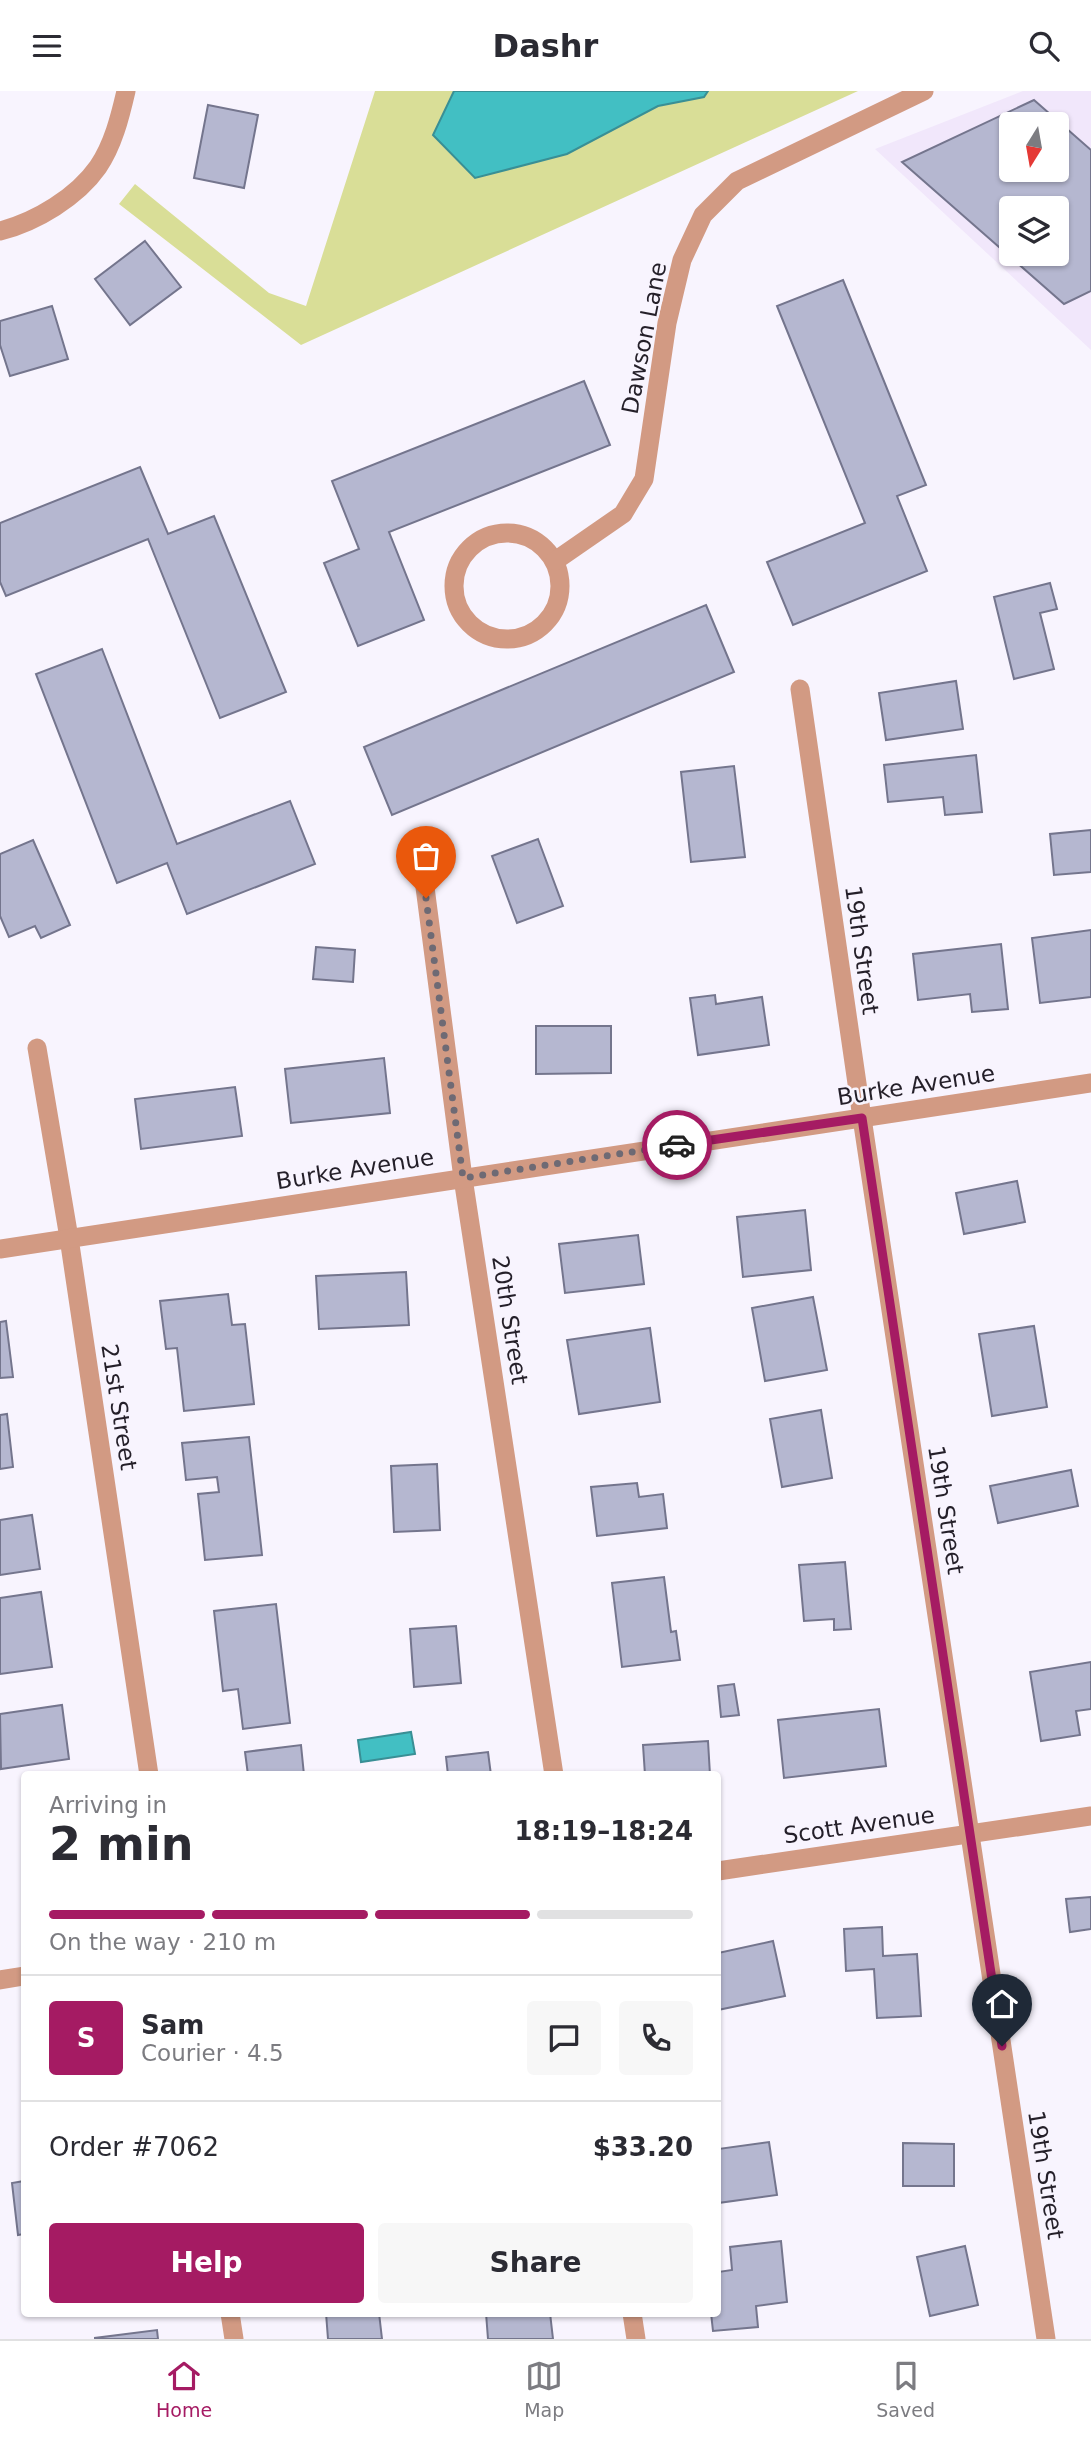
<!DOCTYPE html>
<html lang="en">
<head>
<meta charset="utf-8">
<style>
  body { margin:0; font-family:"DejaVu Sans",sans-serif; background:#f7f7f7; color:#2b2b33; height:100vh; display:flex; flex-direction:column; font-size:26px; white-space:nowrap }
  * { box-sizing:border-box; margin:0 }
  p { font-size:23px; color:#7c7c81 }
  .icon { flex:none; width:38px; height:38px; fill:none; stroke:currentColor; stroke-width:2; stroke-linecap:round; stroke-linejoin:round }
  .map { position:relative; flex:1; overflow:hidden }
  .details { position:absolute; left:21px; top:1680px; width:700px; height:546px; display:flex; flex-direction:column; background:#fff; border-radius:7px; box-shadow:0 2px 5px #0004 }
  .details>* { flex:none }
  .needle { width:46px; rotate:191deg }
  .tools { position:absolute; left:999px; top:21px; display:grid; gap:14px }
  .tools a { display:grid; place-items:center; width:70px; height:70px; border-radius:7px; background:#fff; box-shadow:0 2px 5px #0004; font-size:35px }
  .pin { position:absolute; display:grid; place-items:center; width:60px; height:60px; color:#fff; margin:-72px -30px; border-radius:50% 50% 50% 0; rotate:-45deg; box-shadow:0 0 7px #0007 }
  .pin .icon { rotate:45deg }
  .courier { position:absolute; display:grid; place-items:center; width:70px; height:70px; margin:-35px; border:5px solid #a51b63; border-radius:50%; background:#fff; color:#222; box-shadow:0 2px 9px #0007 }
  .summary em { font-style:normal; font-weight:700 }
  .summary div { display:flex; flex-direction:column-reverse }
  .summary { display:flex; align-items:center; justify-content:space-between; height:119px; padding:0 28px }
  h1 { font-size:46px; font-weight:700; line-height:52px }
  .bar { display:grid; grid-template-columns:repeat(4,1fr); gap:10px 7px; align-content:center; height:84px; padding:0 28px }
  .bar i { height:9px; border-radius:5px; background:#e1e1e2 }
  .bar .active { background:#a51b63 }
  .bar p { grid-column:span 4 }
  .line { display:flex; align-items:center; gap:18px; padding:0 28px; border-top:2px solid #e1e1e2 }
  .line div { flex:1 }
  .round { display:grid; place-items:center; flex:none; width:74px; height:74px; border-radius:7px; background:#f7f7f7 }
  .primary-button { display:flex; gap:14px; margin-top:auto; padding:14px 28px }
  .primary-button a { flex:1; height:80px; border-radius:7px; background:#a51b63; color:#fff; font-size:28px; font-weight:700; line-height:80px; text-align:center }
  .primary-button a+a { background:#f7f7f7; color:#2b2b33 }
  header { display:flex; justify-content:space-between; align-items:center; height:91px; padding:0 28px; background:#fff; font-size:32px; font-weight:700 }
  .menu { display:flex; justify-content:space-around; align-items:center; height:98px; border-top:2px solid #e1e1e2; background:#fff; font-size:19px; color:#7c7c81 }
  .menu a { display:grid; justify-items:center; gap:4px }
  .menu .active { color:#a51b63 }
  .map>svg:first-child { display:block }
</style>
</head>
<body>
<header><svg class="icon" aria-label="menu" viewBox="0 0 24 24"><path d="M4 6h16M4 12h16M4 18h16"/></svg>Dashr<svg class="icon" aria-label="search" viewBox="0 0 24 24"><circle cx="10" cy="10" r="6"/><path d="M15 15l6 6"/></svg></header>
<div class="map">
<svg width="1091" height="2248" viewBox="0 0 1091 2248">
  <rect width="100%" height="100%" fill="#f8f4fe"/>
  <!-- built -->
  <path fill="#f1e7fb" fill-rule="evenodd" d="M1023 0H1091V259L875 58ZM1012 33H1057V79H1012ZM1012 117H1057V163H1012Z"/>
  <!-- green -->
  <path fill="#d9de97" d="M375 0H858L301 254 119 113 135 93 269 202 306 215Z"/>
  <!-- water -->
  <g fill="#42bfc3" stroke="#398f95" stroke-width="2">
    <path d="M454 0H708L704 6 658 15 567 63 475 87 433 44Z"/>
    <path d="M411 1641 415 1663 361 1671 358 1649Z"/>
  </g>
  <!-- building -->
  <g fill="#b5b7d0" stroke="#74758d" stroke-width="2" fill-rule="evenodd">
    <path d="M1034 9 1091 59V200L1064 213 902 71ZM1012 33H1057V79H1012ZM1012 117H1057V163H1012Z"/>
    <path d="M208 14 258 24 244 97 194 87Z"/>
    <path d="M145 150 181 196 130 234 95 188Z"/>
    <path d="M843 189 926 394 897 405 927 480 793 534 767 471 865 432 777 215Z"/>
    <path d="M52 215 68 268 10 285 0 254V230Z"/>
    <path d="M584 290 610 354 389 441 424 529 358 555 324 472 359 458 332 390Z"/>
    <path d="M140 376 168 443 214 425 286 601 220 627 148 448 6 505 0 491V432Z"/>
    <path d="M1050 492 1057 518 1040 522 1054 578 1014 588 994 506Z"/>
    <path d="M706 514 734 581 392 724 364 656Z"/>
    <path d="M102 558 177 753 290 710 315 773 187 823 167 772 117 792 36 583Z"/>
    <path d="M956 590 963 638 886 649 879 602Z"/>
    <path d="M976 664 982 721 945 724 943 706 888 711 884 674Z"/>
    <path d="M734 675 745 766 691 771 681 681Z"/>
    <path d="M1091 739V781L1054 784 1050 743Z"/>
    <path d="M538 748 563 815 517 832 492 765Z"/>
    <path d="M33 749 70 834 41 847 35 835 9 846 0 825V763Z"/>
    <path d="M1091 839V906L1040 912 1032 847Z"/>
    <path d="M1001 853 1008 918 972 921 970 903 918 909 913 863Z"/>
    <path d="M316 856 355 859 353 891 313 888Z"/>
    <path d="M715 904 716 913 762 906 769 954 698 964 690 907Z"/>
    <path d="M536 935H611V982L536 983Z"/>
    <path d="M384 967 390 1022 291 1032 285 978Z"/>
    <path d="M235 996 242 1045 141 1058 135 1008Z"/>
    <path d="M1017 1090 1025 1131 964 1143 956 1102Z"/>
    <path d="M805 1119 811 1179 743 1186 737 1126Z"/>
    <path d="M638 1144 644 1193 565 1202 559 1153Z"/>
    <path d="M406 1181 409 1234 319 1238 316 1185Z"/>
    <path d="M228 1203 232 1234 245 1233 254 1313 184 1320 177 1257 166 1258 160 1210Z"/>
    <path d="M813 1206 827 1279 765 1290 752 1217Z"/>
    <path d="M6 1230 13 1286 0 1287V1231Z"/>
    <path d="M1034 1235 1047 1316 992 1325 979 1243Z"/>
    <path d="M650 1237 660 1311 579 1323 567 1249Z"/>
    <path d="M821 1319 832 1387 782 1396 770 1328Z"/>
    <path d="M7 1323 13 1376 0 1378V1324Z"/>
    <path d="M249 1346 262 1464 205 1469 198 1403 219 1401 217 1386 186 1389 182 1352Z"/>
    <path d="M437 1373 440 1439 394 1441 391 1375Z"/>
    <path d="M1071 1379 1078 1415 998 1432 990 1395Z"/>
    <path d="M637 1392 639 1406 663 1403 667 1437 597 1445 591 1396Z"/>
    <path d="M32 1424 40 1478 0 1484V1429Z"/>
    <path d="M845 1471 851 1538 834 1539V1528L804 1530 799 1474Z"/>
    <path d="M664 1486 671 1541 676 1540 680 1569 622 1576 612 1492Z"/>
    <path d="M41 1501 52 1576 0 1583V1507Z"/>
    <path d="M276 1513 290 1632 243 1638 238 1598 223 1600 214 1520Z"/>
    <path d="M456 1535 461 1592 414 1596 410 1538Z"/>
    <path d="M1091 1571V1618L1076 1620 1080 1644 1041 1650 1030 1581Z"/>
    <path d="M734 1593 739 1624 721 1626 718 1595Z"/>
    <path d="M62 1614 69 1668 1 1678 0 1623Z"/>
    <path d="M879 1618 886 1675 784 1687 778 1629Z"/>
    <path d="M708 1650 710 1684H645L643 1654Z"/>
    <path d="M301 1654 304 1684H248L245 1661Z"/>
    <path d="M488 1661 491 1684H448L446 1666Z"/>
    <path d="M1091 1806V1838L1070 1841 1066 1808Z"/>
    <path d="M882 1836 883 1865 917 1863 921 1925 877 1927 874 1878 846 1880 844 1838Z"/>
    <path d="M773 1850 785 1905 718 1919V1862Z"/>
    <path d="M769 2051 777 2104 718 2112V2058Z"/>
    <path d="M903 2052 954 2053V2095H903Z"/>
    <path d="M24 2090V2143L18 2144 12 2092Z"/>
    <path d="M781 2150 787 2211 756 2215 758 2236 713 2240 711 2222H718V2181L732 2179 730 2156Z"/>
    <path d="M965 2155 978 2214 930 2225 917 2166Z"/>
    <path d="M326 2222H379L382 2248H328Z"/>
    <path d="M486 2222H550L553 2248H488Z"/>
    <path d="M157 2239 158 2248H95V2247Z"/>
  </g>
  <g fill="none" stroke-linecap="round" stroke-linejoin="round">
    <!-- minor -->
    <g stroke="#d29a83" stroke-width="19">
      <path d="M0 140C36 131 77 106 98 76 113 54 120 26 126 0"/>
      <circle cx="507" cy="495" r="53"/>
      <path d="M555 470 623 423 644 388 667 232 682 169 703 124 737 90 924 0"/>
      <path d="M800 598 862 1027 1046 2248"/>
      <path d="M423 781 463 1087 554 1684"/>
      <path d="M37 957 69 1147 149 1684"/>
      <path d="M0 1158 1091 992"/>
      <path d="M718 1780 1091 1725"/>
      <path d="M0 1889 24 1885"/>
      <path d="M230 2222 234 2248"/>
      <path d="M632 2222 636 2248"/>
    </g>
  </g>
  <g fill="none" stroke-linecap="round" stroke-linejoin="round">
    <!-- done -->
    <path stroke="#6e6a74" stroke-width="7" stroke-dasharray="0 12.6" d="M426 807 463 1087 677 1054"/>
    <!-- route -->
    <path stroke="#a51b63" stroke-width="9" d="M677 1054 862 1027 1002 1955"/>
  </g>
  <g text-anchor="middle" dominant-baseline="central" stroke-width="5" stroke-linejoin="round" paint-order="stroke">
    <!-- street labels -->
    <g font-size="23" fill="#241f29" stroke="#f8f4fe">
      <text transform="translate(644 247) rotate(-79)">Dawson Lane</text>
      <text transform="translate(862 859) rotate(82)">19th Street</text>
      <text transform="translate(916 994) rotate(-9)">Burke Avenue</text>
      <text transform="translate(355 1078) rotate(-9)">Burke Avenue</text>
      <text transform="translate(510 1229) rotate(81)">20th Street</text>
      <text transform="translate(119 1316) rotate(81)">21st Street</text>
      <text transform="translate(946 1419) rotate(81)">19th Street</text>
      <text transform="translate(859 1734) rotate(-8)">Scott Avenue</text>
      <text transform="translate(1046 2084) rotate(81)">19th Street</text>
    </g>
  </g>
</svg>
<div class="tools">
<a><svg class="needle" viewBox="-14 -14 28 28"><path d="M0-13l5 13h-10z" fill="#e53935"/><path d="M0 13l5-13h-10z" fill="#7c7c81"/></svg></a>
<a><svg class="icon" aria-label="layers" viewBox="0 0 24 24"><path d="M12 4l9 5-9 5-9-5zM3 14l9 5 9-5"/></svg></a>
</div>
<div class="pin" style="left:426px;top:807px;background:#ea580c"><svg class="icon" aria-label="bag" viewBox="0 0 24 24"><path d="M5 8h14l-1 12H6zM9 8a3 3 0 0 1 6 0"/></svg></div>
<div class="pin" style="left:1002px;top:1955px;background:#1f2937"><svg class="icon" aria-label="home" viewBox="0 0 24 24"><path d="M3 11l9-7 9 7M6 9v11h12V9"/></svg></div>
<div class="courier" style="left:677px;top:1054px"><svg class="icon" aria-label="car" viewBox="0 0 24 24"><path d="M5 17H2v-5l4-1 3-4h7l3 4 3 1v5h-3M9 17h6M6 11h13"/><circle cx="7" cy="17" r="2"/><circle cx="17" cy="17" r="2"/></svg></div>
<section class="details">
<div class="summary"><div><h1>2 min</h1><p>Arriving in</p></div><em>18:19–18:24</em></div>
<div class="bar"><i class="active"></i><i class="active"></i><i class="active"></i><i></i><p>On the way · 210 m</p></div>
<div class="line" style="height:126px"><b class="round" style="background:#a51b63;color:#fff">S</b><div><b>Sam</b><p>Courier · 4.5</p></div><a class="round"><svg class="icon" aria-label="chat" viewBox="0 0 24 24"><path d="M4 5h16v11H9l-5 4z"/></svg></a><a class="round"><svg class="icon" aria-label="phone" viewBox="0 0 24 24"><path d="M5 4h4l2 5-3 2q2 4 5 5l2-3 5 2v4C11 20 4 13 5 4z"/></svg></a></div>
<div class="line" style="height:91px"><div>Order #7062</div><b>$33.20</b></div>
<div class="primary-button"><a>Help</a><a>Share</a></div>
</section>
</div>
<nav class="menu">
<a class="active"><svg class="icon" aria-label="home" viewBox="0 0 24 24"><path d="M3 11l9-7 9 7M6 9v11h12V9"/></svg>Home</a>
<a><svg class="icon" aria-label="map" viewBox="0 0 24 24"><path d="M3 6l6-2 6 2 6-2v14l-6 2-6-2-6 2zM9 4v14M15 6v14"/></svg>Map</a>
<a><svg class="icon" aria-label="saved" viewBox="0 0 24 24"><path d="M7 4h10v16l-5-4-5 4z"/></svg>Saved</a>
</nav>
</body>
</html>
